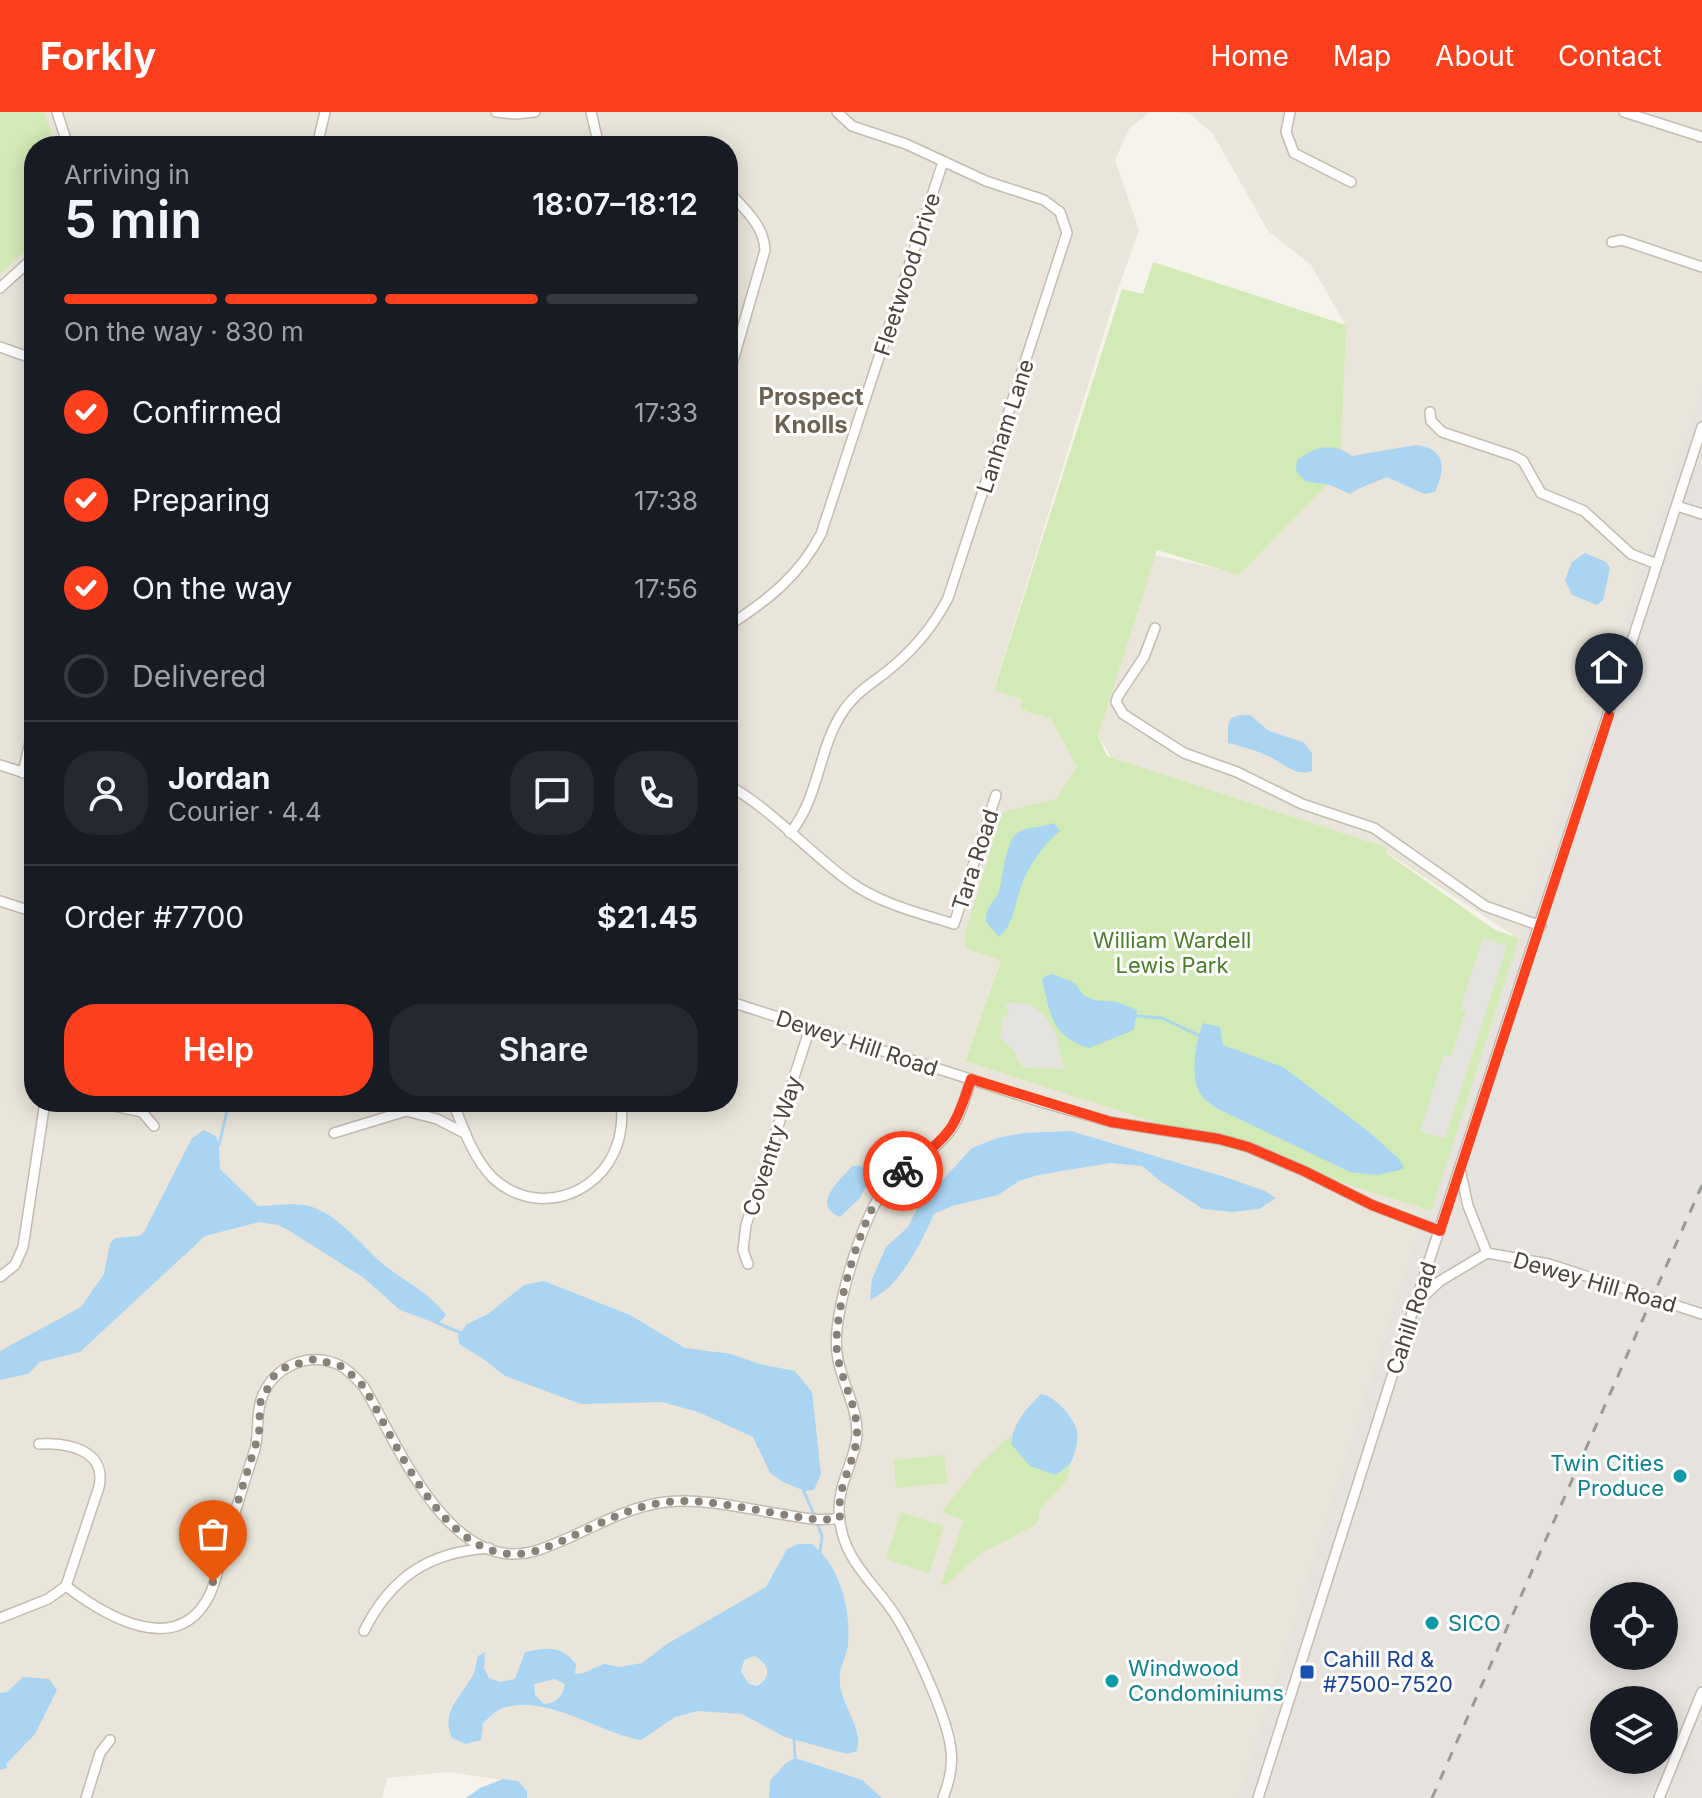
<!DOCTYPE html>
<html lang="en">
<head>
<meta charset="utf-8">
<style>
  body { margin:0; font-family:Inter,sans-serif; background:#242831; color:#f1f3f6; height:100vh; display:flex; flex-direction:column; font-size:30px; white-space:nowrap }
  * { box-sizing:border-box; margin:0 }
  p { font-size:26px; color:#9ea1a6 }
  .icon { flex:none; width:44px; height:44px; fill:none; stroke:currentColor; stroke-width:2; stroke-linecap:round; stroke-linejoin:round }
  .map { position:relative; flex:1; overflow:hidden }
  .panel { position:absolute; left:24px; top:24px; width:714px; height:976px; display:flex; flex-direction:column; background:#171b24; border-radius:32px; box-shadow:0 4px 20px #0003 }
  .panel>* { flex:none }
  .fabs { position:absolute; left:1590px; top:1470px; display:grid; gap:16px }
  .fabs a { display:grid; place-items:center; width:88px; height:88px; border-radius:50%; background:#171b24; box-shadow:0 4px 20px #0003; font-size:40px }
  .pin { position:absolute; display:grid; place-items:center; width:68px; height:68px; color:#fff; margin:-82px -34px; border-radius:50% 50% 50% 0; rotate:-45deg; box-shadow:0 0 8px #0007 }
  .pin .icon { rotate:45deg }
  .courier { position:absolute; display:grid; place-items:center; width:80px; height:80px; margin:-40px; border:6px solid #fc3f1d; border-radius:50%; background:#fff; color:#222; box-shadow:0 2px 10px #0007 }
  .headline em { font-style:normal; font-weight:600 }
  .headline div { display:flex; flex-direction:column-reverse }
  .headline { display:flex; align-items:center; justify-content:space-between; height:136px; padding:0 40px }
  h1 { font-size:52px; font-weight:600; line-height:60px }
  .bar { display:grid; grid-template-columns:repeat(4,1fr); gap:12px 8px; align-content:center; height:96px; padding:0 40px }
  .bar i { height:10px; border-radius:6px; background:#363941 }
  .bar .on { background:#fc3f1d }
  .bar p { grid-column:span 4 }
  .line { display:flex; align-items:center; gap:20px; padding:0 40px; border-top:2px solid #363941 }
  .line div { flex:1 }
  .round { display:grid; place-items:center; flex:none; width:84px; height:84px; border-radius:32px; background:#242831 }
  ol { padding:0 40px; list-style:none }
  li { display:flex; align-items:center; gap:24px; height:88px }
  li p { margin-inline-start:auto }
  li .icon { padding:8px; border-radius:50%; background:#fc3f1d; color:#fff; stroke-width:4 }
  li:last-child { color:#9ea1a6 }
  li i { width:44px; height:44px; border:4px solid #363941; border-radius:50% }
  .action { display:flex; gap:16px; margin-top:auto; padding:16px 40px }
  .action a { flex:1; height:92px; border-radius:32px; background:#fc3f1d; color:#fff; font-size:32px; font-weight:600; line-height:92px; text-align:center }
  .action a+a { background:#242831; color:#f1f3f6 }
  header { display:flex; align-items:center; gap:48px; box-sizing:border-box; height:112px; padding:0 40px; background:#fc3f1d; color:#fff }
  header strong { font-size:38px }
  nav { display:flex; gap:44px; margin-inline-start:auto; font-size:28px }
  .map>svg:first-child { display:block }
</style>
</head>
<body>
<header>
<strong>Forkly</strong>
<nav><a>Home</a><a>Map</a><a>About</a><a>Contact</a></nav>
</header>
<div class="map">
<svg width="1702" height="1686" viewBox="0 0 1702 1686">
  <rect width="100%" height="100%" fill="#f6f3ec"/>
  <!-- residential -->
  <g fill="#eae5da" fill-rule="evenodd">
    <path d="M30 0H1149L1129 17 1115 48 1139 118 1116 183 994 577 1022 587 1020 597 1051 607 1077 655 967 837 1001 847 965 948 1425 1097 1255 1640 1238 1686H527L509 1669 449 1660 387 1666 382 1686H0V161ZM34 34H728V990H34Z"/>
    <path d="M1177 0H1702V273L1519 827 1386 740 1111 645 1098 624 1133 438 1241 462 1346 214 1311 153 1268 119 1213 22 1190 2Z"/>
  </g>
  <!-- industrial -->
  <path fill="#e6e2dd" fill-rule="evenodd" d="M1702 273V1686H1238L1425 1097 1519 826ZM1604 1484H1664V1544H1604ZM1604 1588H1664V1648H1604Z"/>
  <!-- green -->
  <g fill="#d2eab5">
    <path d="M0 0H44L56 34H34V130L0 162Z"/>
    <path d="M1153 150 1346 213 1340 359 1239 463 1157 438 1098 624 1107 644 1387 736 1386 741 1495 818 1519 826 1431 1099 965 949 1001 848 967 837 964 826 1002 700 1056 687 1077 655 1051 607 1020 597 1022 587 994 578 1122 177 1143 182Z"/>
    <path d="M1011 1323V1332L1055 1363 1071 1350 1067 1368 1040 1397 1037 1412 980 1442 946 1473 941 1472 964 1408 942 1400 977 1355Z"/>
    <path d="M944 1343 947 1371 896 1376 894 1348Z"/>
    <path d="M901 1400 944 1414 929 1461 886 1447Z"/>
  </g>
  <!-- parking -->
  <g fill="#e5e3e0">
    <path d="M1483 826 1507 834 1445 1027 1420 1019 1444 943 1451 944 1466 899 1460 897Z"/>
    <path d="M1012 890 1032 893 1045 904 1056 922 1064 957 1025 956 1020 952 1013 938 1000 925 1002 907 1009 901 1005 894Z"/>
  </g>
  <!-- water -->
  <g fill="#a9d4f2" fill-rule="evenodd">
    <path d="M1416 333C1446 336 1446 357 1435 380L1424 382 1387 365 1360 376 1350 382 1330 373 1305 369 1296 359 1297 348C1316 334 1333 330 1352 344Z"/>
    <path d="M1585 441 1606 450 1610 456 1603 488 1597 493 1572 483 1565 468 1572 450Z"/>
    <path d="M1240 603H1250L1269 619 1303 630 1312 641V659C1298 664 1289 656 1277 649 1264 640 1243 635 1228 631V613L1231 606Z"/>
    <path d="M1054 711 1060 719C1044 732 1029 753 1022 772 1014 792 1016 809 999 825L986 810C986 790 996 791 1000 776 1003 763 1006 729 1017 721 1027 714 1043 716 1054 711Z"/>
    <path d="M1052 862 1075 871 1083 883 1094 888 1117 890 1137 898 1134 918 1089 936C1051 924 1051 903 1042 868L1045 864Z"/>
    <path d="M1203 911 1220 915 1223 933 1283 955 1369 1020 1400 1048 1404 1057 1377 1063 1350 1060 1216 996C1211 992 1205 988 1201 983 1189 965 1196 929 1203 911Z"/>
    <path d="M204 1018 216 1024 219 1033 220 1057 258 1094C276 1094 298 1089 315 1096 345 1108 363 1137 388 1156 409 1172 430 1181 446 1203L438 1212 400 1198 364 1166 288 1118 278 1113 259 1110 205 1124 80 1240 40 1250 28 1262 0 1268V1239L81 1195 104 1162 110 1131 115 1126 139 1124 144 1120 192 1026Z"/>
    <path d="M1071 1019 1225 1065 1265 1079 1276 1086 1259 1097 1232 1100 1203 1097 1160 1069 1142 1054 1110 1051 1038 1063 1019 1069 998 1083 952 1094 934 1102C921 1131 900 1175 870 1188L872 1167 886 1135 908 1115 924 1083 938 1073 972 1036 997 1026 1024 1021Z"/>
    <path d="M852 1054H862L869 1067 860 1086 840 1105C811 1093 839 1069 852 1054Z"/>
    <path d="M544 1169 630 1203 685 1236 731 1242 760 1252 795 1259 812 1280 821 1362 814 1378 805 1379 783 1370 770 1361 753 1325 698 1300 662 1290 581 1292 505 1264 485 1248 459 1232 458 1224 467 1212 488 1202 524 1173Z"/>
    <path d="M1041 1282C1054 1283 1073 1305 1077 1318 1079 1325 1075 1344 1071 1350 1068 1355 1060 1359 1056 1363L1030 1354 1011 1332C1012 1312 1027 1296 1041 1282Z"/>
    <path d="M798 1432H812C840 1454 851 1497 848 1532 847 1543 841 1552 840 1562 836 1589 864 1612 857 1639L847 1642 785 1625 742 1602 697 1599 675 1605 641 1628C598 1621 549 1582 503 1596 496 1598 489 1606 483 1611L481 1628 466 1632 452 1626C440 1600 462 1584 473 1563 476 1558 476 1550 478 1544L485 1540 484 1556 489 1566 500 1570 515 1567 525 1540C548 1536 560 1532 576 1552L575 1562 583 1561 604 1552 619 1555 642 1551 667 1532 766 1475 787 1437ZM754 1544C769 1551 773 1565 757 1574L749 1572 741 1560 744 1548ZM555 1567 565 1572C563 1584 557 1591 544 1592L535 1583 534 1572Z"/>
    <path d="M23 1565 49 1567 57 1578 35 1622 6 1652 7 1656 0 1658V1581L7 1580Z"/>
    <path d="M795 1646 862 1668 882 1686H769L770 1669 786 1651Z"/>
    <path d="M503 1667 518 1669 527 1679V1686H466L480 1676Z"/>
  </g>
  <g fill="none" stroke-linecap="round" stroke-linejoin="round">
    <!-- stream -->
    <g stroke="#a9d4f2" stroke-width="3">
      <path d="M1137 904 1162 906 1198 923"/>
      <path d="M219 1033 229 990"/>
      <path d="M435 1210 461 1221"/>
      <path d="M803 1377 814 1403"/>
      <path d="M817 1410 822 1424 820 1441"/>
      <path d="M794 1627 795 1647"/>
    </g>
    <!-- minor casing -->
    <g stroke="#c2bbae" stroke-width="12">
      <g id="minor">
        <path d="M57 0 68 34"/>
        <path d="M496 0 515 2 535 0"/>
        <path d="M591 0 599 34"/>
        <path d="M1290 0 1286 20 1294 41 1351 70"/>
        <path d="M1624 0 1702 25"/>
        <path d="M317 34 325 0"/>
        <path d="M728 79C744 97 764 113 765 138L728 266"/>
        <path d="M1612 130 1622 128 1702 155"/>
        <path d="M0 176 34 145"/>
        <path d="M0 235 34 247"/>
        <path d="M1430 300 1431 309 1442 320 1514 344 1523 349 1541 381 1584 399 1631 442 1657 452"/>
        <path d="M1677 394 1702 402"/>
        <path d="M34 420V423"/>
        <path d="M728 514C768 488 799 464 821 422L943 50"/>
        <path d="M1155 516 1144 545 1118 584 1116 590 1123 602 1184 641 1237 660 1302 692 1374 716 1485 794 1541 814"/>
        <path d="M0 653 34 664"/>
        <path d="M23 661 34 612"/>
        <path d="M728 673C773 698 808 740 850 770 881 792 919 801 954 812L996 683"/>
        <path d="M790 721C820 685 818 635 844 598 855 582 870 572 885 561 912 540 932 517 948 486L1067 121 1060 100 1044 88 986 69 906 32 852 14 837 0"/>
        <path d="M0 789 34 800"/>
        <path d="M728 889 1041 990 1111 1010 1219 1027 1248 1035 1304 1059 1372 1093 1440 1119"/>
        <path d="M95 990 142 1000 154 1014"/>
        <path d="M453 990C463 1016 473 1046 493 1066 535 1105 599 1085 617 1033 622 1019 622 1004 622 990"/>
        <path d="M406 999 437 1007 466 1022"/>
        <path d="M334 1021 406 999 421 990"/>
        <path d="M1460 1057 1468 1094 1487 1141"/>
        <path d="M748 1152 743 1138 746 1113 810 916"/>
        <path d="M0 1165 15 1153 23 1135 45 990"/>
        <path d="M1419 1189 1440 1169 1487 1141 1549 1152 1702 1202"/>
        <path d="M66 1474C105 1504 177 1547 209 1484 217 1468 220 1448 226 1431 235 1400 245 1368 255 1337 259 1321 256 1304 261 1288 272 1254 310 1238 341 1254 350 1259 357 1267 364 1275 397 1330 449 1464 535 1439 580 1425 618 1396 666 1390 704 1386 743 1396 780 1402 800 1405 819 1410 840 1406"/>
        <path d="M0 1506 48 1487 66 1474 99 1375C107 1338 67 1330 39 1332"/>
        <path d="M364 1519C391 1465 429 1440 489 1436"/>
        <path d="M86 1686 100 1641 110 1628"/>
        <path d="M943 1686C949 1671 953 1655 951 1639 949 1609 915 1536 899 1509 876 1470 841 1450 839 1400 838 1371 855 1349 857 1323 858 1294 840 1269 837 1241 832 1204 861 1109 883 1079 901 1055 929 1045 947 1023 960 1008 965 986 971 967"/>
        <path d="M1258 1686 1414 1195 1702 315"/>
        <path d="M1659 1686 1702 1580"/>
      </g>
    </g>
    <!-- minor -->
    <use href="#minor" stroke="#fff" stroke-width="9"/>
    <!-- rail -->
    <path stroke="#9a9a9a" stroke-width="3" stroke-dasharray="10 10" stroke-linecap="butt" d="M1432 1686 1702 1073"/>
  </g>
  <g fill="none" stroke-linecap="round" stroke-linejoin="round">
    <!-- done -->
    <path stroke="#878178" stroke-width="8" stroke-dasharray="0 14.4" d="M213 1470 259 1322 260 1291 274 1264 286 1255 315 1247 344 1255 364 1275C397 1331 449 1464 535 1439 580 1425 618 1396 666 1390 704 1386 742 1396 780 1402 800 1405 819 1410 840 1406 836 1373 855 1352 857 1323 858 1293 840 1268 837 1239 833 1204 856 1129 872 1097 880 1082 890 1069 903 1059"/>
    <!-- route -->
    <path stroke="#fc3f1d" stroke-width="10" d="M903 1059C948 1023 953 1024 971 967L1111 1010 1219 1027 1248 1035 1304 1059 1372 1093 1440 1119 1609 603"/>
  </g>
  <!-- markers -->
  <g fill="#0f9aa8" stroke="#fff" stroke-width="3">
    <circle cx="1680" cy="1364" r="8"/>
    <circle cx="1432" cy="1511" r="8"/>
    <circle cx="1112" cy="1569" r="8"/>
  </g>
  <rect fill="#1a4fb4" stroke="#fff" stroke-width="3" x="1299" y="1552" width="16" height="16" rx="4"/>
  <g text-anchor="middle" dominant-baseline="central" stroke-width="6" stroke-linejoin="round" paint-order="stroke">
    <!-- street labels -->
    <g font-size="22" fill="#4b4439" stroke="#fff">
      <text transform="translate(907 162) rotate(-72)">Fleetwood Drive</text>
      <text transform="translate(1005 314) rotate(-72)">Lanham Lane</text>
      <text transform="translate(975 748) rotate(-72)">Tara Road</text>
      <text transform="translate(857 931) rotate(18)">Dewey Hill Road</text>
      <text transform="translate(772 1034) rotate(-72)">Coventry Way</text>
      <text transform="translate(1595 1170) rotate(16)">Dewey Hill Road</text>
      <text transform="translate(1411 1206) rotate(-72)">Cahill Road</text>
    </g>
    <!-- park labels -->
    <g font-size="22" fill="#4a7f2a" stroke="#fff">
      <text x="1172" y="828">William Wardell<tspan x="1172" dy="25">Lewis Park</tspan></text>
    </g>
    <!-- culture labels -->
    <g font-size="22" fill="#0d838f" stroke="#fff" text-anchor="start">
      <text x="1664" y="1351" text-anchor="end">Twin Cities<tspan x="1664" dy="25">Produce</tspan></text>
      <text x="1448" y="1511">SICO</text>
      <text x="1128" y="1556">Windwood<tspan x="1128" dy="25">Condominiums</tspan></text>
    </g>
    <!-- transit labels -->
    <g font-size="22" fill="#164399" stroke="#fff" text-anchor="start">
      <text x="1323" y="1547">Cahill Rd &amp;<tspan x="1323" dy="25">#7500-7520</tspan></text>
    </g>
    <!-- neighbourhood labels -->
    <g font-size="24" font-weight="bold" fill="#6e6250" stroke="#fff">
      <text x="811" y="284">Prospect<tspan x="811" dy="28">Knolls</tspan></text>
    </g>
  </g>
</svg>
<div class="fabs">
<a><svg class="icon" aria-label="locate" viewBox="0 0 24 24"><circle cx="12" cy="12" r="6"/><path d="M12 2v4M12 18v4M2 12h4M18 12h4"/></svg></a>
<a><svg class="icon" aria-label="layers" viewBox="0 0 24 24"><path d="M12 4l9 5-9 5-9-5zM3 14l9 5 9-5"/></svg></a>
</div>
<div class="pin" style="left:213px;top:1470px;background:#ea580c"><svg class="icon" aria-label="bag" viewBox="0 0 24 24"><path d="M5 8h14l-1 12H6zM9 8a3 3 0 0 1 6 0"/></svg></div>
<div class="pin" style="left:1609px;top:603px;background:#1f2937"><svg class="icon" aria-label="home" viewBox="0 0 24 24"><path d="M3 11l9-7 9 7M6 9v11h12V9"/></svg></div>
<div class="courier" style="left:903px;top:1059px"><svg class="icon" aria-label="bike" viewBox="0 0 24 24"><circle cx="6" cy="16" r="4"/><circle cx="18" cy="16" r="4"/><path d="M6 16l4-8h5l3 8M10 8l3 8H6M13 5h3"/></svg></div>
<section class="panel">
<div class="headline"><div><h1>5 min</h1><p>Arriving in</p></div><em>18:07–18:12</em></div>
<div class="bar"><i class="on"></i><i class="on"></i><i class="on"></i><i></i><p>On the way · 830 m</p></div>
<ol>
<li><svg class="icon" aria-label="check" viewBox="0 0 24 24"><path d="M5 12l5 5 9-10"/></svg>Confirmed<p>17:33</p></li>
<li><svg class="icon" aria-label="check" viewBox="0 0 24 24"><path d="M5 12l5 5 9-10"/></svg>Preparing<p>17:38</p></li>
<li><svg class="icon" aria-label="check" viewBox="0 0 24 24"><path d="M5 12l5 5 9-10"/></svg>On the way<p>17:56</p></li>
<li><i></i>Delivered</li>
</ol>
<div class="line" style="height:144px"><a class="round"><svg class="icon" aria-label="person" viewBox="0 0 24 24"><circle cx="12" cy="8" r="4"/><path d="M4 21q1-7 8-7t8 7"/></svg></a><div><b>Jordan</b><p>Courier · 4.4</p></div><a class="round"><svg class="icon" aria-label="chat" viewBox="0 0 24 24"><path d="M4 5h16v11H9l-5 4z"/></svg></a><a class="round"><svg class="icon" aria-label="phone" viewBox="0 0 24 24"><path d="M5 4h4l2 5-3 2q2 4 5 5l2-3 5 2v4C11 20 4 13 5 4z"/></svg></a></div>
<div class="line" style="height:104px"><div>Order #7700</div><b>$21.45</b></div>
<div class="action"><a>Help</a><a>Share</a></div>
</section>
</div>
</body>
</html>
